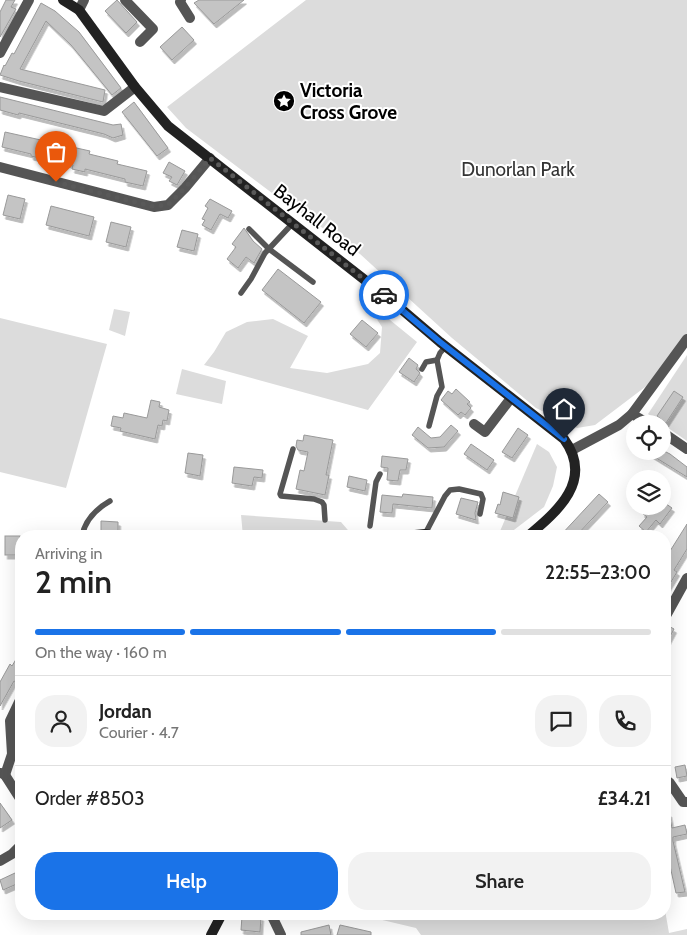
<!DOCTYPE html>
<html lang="en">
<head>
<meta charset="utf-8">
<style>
  body { margin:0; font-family:Cabin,sans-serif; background:#f2f2f2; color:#222; height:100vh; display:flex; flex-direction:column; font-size:19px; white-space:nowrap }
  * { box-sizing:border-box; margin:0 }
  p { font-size:16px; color:#767676 }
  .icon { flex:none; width:28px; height:28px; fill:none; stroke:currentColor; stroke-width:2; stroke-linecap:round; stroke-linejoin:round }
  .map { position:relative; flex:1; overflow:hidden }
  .details { position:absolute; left:15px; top:530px; width:656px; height:390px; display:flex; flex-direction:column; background:#fff; border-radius:20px; box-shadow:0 5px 20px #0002 }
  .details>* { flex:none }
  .buttons { position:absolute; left:626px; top:415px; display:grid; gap:10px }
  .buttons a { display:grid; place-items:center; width:45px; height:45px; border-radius:50%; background:#fff; box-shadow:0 5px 20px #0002; font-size:25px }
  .pin { position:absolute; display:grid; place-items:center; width:42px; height:42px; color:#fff; margin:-51px -21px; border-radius:50% 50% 50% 0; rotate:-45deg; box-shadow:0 0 5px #0007 }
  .pin .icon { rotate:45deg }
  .courier { position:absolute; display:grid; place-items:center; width:50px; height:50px; margin:-25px; border:4px solid #1a73e8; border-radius:50%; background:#fff; color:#222; box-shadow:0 1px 6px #0007 }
  .summary em { font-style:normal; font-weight:600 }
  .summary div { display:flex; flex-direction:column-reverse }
  .summary { display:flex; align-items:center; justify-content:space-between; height:85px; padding:0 20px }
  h1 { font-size:32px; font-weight:600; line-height:38px }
  .bar { display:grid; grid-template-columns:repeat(4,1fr); gap:8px 5px; align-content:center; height:60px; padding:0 20px }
  .bar i { height:6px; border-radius:4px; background:#e0e0e0 }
  .bar .on { background:#1a73e8 }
  .bar p { grid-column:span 4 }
  .line { display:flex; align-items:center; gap:12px; padding:0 20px; border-top:1px solid #e0e0e0 }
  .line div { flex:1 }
  .round { display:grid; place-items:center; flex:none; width:52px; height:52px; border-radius:20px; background:#f2f2f2 }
  .primary-button { display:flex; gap:10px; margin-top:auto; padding:10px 20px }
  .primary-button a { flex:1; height:58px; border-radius:20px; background:#1a73e8; color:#fff; font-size:20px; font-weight:600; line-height:58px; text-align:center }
  .primary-button a+a { background:#f2f2f2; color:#222 }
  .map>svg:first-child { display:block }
</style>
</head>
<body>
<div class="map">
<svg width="687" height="935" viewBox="0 0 687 935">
  <defs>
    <filter id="shadow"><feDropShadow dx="2.5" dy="4" stdDeviation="0" flood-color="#0004"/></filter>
  </defs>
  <rect width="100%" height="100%" fill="#fff"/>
  <!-- green -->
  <g fill="#dcdcdc">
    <path d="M306 0H687V335L653 381 595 425 577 428 536 408 452 338 360 254 272 193 186 128 167 107Z"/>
    <path d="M363 298 417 342 368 410 204 365 214 352 226 332 247 322 273 319 308 336 290 368 327 373 368 364 380 353 382 327Z"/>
    <path d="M114 309 130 312 125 336 109 330Z"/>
    <path d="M0 318 107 344 66 488 0 472Z"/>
    <path d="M687 355V441L648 414Z"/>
    <path d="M182 369 226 381 222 404 176 394Z"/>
    <path d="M537 444 549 452 557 467 553 486 544 507 506 536H498Z"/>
    <path d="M241 515 341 522 353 536H243Z"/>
    <path d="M665 910 669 933 687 929V935H421L416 928 357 914H665Z"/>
  </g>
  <!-- building -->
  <g fill="#c4c4c4" stroke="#999" filter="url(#shadow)">
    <path d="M6 0H15L11 7 16 9 0 37V12Z"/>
    <path d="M117 0 137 22 126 33 105 11Z"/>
    <path d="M199 0H244L214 24 194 3Z"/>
    <path d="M41 3 55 11 79 32 121 88 112 95 71 45 46 21 20 69 105 90 103 102 19 81 0 75 4 65 5 66 12 53 14 54Z"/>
    <path d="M182 27 194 40 172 60 160 47Z"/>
    <path d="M0 97 113 125 121 124 123 135 113 138 104 134 19 113 18 115 0 110Z"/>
    <path d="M134 102 168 148 157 156 122 112Z"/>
    <path d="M5 132 90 151 89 154 118 161 117 164 147 171 143 186 125 182V179L85 169V172L72 169 73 165 43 157V159L31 156V154L2 147Z"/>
    <path d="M169 162 185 171 177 185 169 181 172 177 163 173Z"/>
    <path d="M8 195 25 199 20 219 3 215Z"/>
    <path d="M210 199 232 211 228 218 220 214 211 230 202 225 205 220 202 219 208 208 205 206Z"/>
    <path d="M51 206 94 217 89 236 46 225Z"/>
    <path d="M111 222 131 227 126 247 106 242Z"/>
    <path d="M244 228 253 241 262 249 254 263 246 257 238 268 227 259 236 247 232 244Z"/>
    <path d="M182 230 198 234 194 251 177 247Z"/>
    <path d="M278 269 321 302 304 323 262 290Z"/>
    <path d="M362 320 378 333 366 347 350 334Z"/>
    <path d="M409 358 418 365 416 369 420 373 414 382 399 372Z"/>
    <path d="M456 389 470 402 467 404 471 408 465 415 461 412 458 415 441 400 448 391 452 394Z"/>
    <path d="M674 391 683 397 666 423 657 416Z"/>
    <path d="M151 400 160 402 159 407 169 410 167 421 163 420 162 426 158 425 155 439 120 431 121 428 111 426 113 416 123 418 124 413 147 418Z"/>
    <path d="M451 425 458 431 444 447 428 448 412 435 418 427 431 438 440 437Z"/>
    <path d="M518 428 528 435 512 458 502 452Z"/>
    <path d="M304 435 333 440 326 475H329L325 495 296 489 300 470 304 471 308 452 298 450 296 446 297 440 303 441Z"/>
    <path d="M471 444 494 460 487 470 464 454Z"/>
    <path d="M645 451H664L670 454 687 467V477Z"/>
    <path d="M188 453 203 455 200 476 185 473Z"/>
    <path d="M382 456 408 459 406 470H400L398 481 387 480 388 468 381 467Z"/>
    <path d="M234 467 263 470 262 478 254 477 252 486 232 483Z"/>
    <path d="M349 476 367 480 365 491 347 487Z"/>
    <path d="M503 492 519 497 513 518 495 513 498 504 500 505Z"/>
    <path d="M403 494 433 497 432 508 393 504 392 513 380 512 382 495 402 497Z"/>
    <path d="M599 494 608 502 576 536H560Z"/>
    <path d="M461 498 478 502 475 513 476 520 456 514Z"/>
    <path d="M662 501 672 508 660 524 656 520 646 532 639 526 647 517 642 513 648 506H662Z"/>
    <path d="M101 521 118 522V536H101Z"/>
    <path d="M687 524V549L674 570 677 572 665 592V559Z"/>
    <rect x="5" y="536" width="15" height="19"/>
    <path d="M665 624 674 629 665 646Z"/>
    <path d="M21 651V673L16 682 14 681 0 706V682L10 664 12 666Z"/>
    <path d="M685 765 687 776 677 778 675 767Z"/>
    <path d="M0 803 12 820 0 828Z"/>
    <path d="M665 813H669L672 828 685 825 687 834 673 837V841L685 892 676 893 665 843Z"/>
    <path d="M15 873 19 883 3 890 0 880Z"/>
    <path d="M242 916 261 917 260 932 241 930Z"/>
    <path d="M329 925 331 935H301V932Z"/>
    <path d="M340 925 371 932V935H337Z"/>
  </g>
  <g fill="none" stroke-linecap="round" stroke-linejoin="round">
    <!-- lane -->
    <g stroke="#555" stroke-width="5.5">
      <path d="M249 229 269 249 313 282"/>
      <path d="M241 293 251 279 265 253 293 223"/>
      <path d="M422 369 426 362 437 360"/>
      <path d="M429 426 437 396 442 387 437 360 440 353 446 346"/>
      <path d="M293 449 280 494 281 496 314 499 322 502 324 505 325 520"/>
      <path d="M370 526 376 482 380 474"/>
      <path d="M425 534 445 496 450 490 459 489 481 494 483 499 480 514"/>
      <path d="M82 536C85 520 96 509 110 501"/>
    </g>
    <!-- street -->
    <g stroke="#555" stroke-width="10">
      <path d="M125 0 153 29 140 42"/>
      <path d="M181 0 180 2 190 18"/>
      <path d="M79 10 84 0"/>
      <path d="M0 53 29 0"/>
      <path d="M0 87 104 111 135 87"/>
      <path d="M0 167 154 207 168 205 185 188 210 158"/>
      <path d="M632 414 649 424"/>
      <path d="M474 424 485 432 511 398"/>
      <path d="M662 432 687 449"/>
      <path d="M572 450 619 425 632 414 687 339"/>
      <path d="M667 614 687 578"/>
      <path d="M1 773 5 775 21 800"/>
      <path d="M5 775 12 754 10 721 21 698"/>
      <path d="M665 779 670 783 683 802H687"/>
      <path d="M0 861 12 854 21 845"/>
      <path d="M271 914 281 935"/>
    </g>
    <!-- secondary -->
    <g stroke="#222" stroke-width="10">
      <path d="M63 0 79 10 135 87 168 126 393 302 440 342 564 439C594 480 558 511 528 536"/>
      <path d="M405 536 425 534 435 536"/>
      <path d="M211 935 222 914"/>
    </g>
  </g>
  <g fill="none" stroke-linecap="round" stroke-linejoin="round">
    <!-- done -->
    <path stroke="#595959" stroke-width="5" stroke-dasharray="0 9" d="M56 182 151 206 168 205 185 188 210 158 384 295"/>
    <!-- route -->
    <path stroke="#1a73e8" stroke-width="6" d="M384 295 440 342 564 439"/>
  </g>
  <!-- icons -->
  <defs>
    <g id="sight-disc" transform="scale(1.125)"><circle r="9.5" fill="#000" stroke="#fff"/><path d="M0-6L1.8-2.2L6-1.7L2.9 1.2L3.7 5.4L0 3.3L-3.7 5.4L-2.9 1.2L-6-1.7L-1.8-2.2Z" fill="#fff"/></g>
  </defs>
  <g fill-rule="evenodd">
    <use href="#sight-disc" x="284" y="101"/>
  </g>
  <g text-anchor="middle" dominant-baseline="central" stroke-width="4" stroke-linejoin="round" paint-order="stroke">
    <!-- poi labels -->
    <g font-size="19" font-weight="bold" fill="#000" stroke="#fff" text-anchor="start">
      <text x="300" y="90">Victoria<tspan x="300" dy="22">Cross Grove</tspan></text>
    </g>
    <!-- park labels -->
    <g font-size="19" fill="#333" stroke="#fff">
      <text x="518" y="169">Dunorlan Park</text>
    </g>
    <!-- street labels -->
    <g font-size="19" fill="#000" stroke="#fff">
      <text transform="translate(317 220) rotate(38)">Bayhall Road</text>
    </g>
  </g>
</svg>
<div class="buttons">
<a><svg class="icon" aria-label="locate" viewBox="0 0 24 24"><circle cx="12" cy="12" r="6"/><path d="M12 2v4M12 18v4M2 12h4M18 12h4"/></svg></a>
<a><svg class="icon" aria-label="layers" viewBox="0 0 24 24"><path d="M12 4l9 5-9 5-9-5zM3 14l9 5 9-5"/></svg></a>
</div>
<div class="pin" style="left:56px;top:182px;background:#ea580c"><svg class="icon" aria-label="bag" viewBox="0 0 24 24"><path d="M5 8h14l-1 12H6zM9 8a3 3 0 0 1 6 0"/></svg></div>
<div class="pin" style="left:564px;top:439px;background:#1f2937"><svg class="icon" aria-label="home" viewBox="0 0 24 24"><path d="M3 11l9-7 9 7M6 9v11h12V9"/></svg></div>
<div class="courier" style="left:384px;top:295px"><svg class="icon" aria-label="car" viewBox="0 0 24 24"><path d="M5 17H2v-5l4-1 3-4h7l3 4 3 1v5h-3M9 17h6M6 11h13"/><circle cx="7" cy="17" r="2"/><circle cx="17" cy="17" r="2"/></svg></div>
<section class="details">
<div class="summary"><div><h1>2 min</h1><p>Arriving in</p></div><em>22:55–23:00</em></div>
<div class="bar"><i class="on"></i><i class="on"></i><i class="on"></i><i></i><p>On the way · 160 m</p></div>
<div class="line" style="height:90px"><a class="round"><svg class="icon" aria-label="person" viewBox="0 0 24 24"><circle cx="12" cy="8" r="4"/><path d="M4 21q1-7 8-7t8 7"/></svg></a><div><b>Jordan</b><p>Courier · 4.7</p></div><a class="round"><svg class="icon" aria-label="chat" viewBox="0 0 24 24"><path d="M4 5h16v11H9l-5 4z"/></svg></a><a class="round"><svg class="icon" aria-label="phone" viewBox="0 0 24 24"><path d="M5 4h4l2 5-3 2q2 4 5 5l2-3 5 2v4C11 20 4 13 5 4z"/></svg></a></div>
<div class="line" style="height:65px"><div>Order #8503</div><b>£34.21</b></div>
<div class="primary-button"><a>Help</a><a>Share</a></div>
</section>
</div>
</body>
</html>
